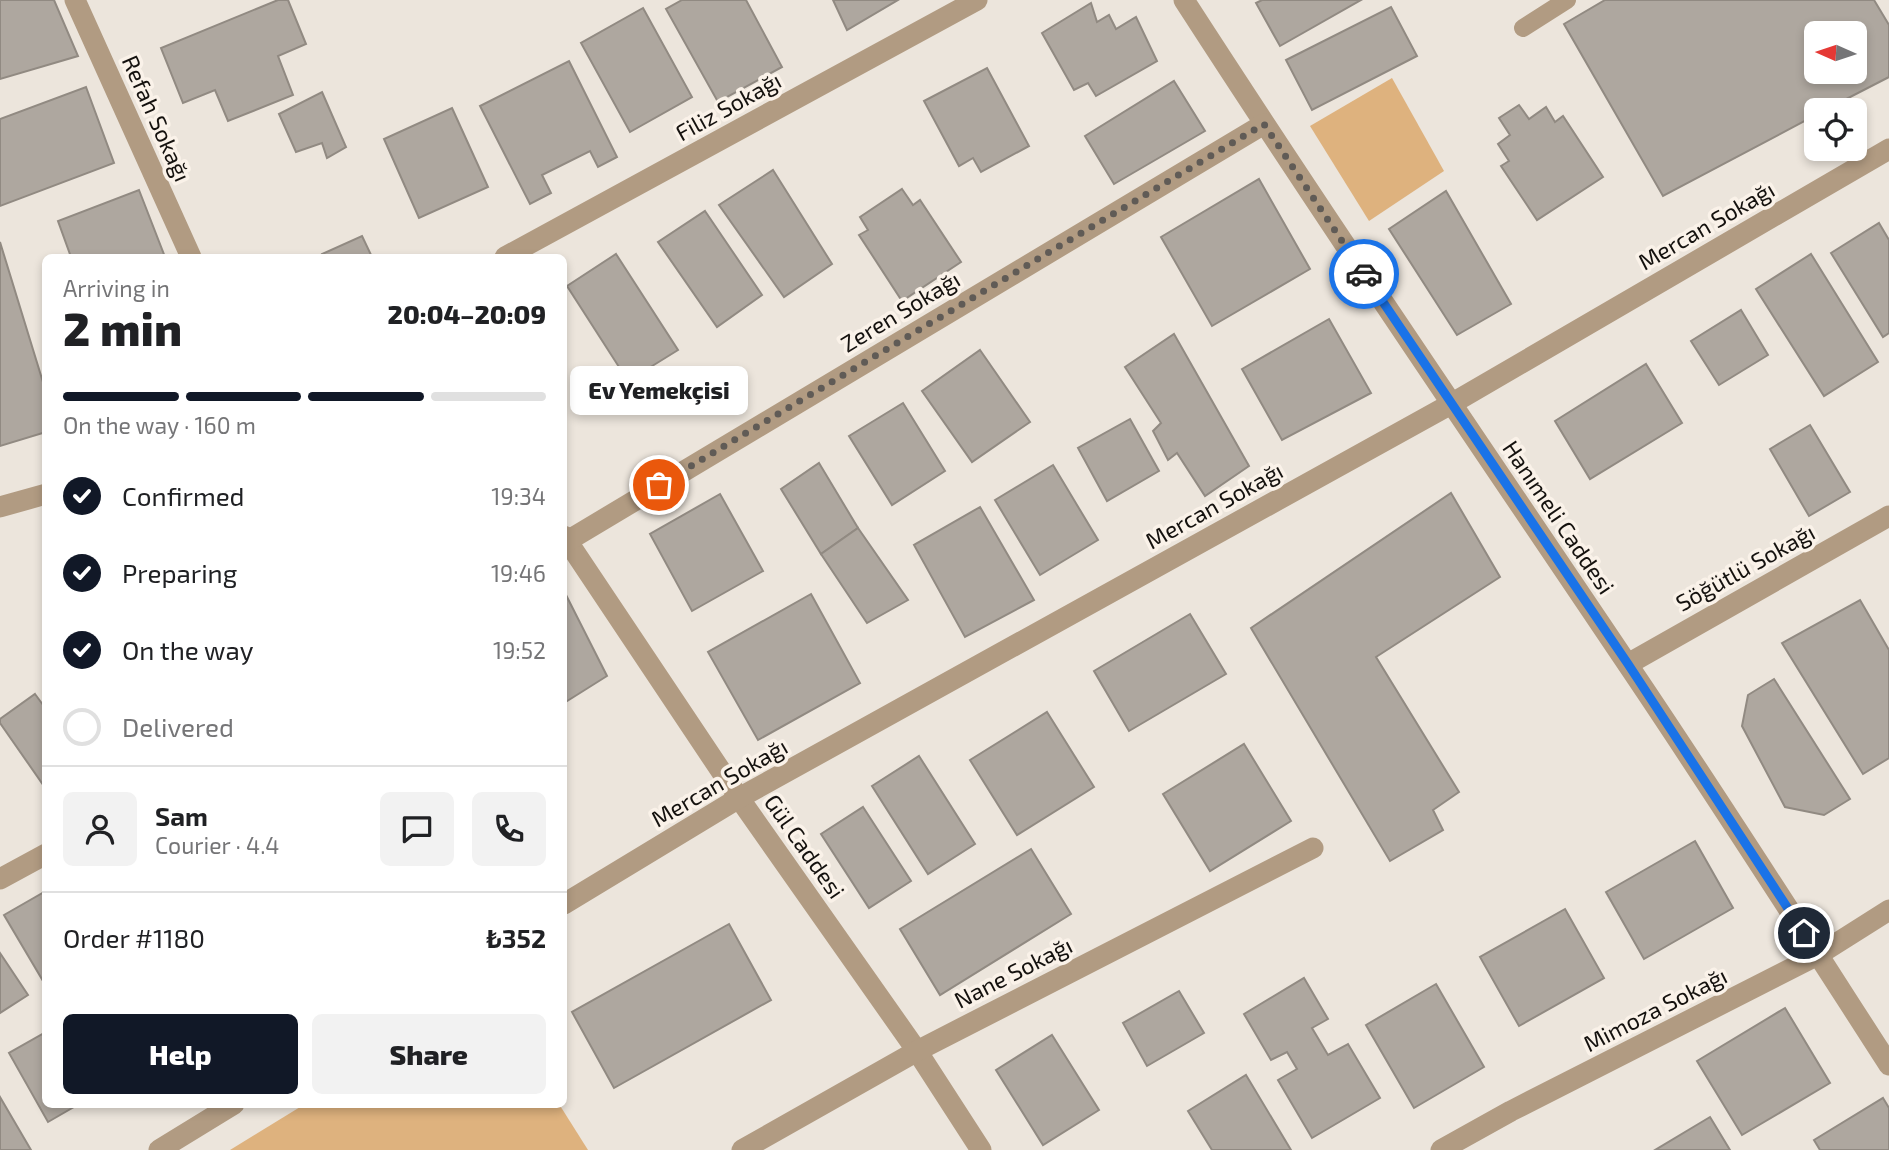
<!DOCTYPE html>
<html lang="en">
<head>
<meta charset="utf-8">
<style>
  body { margin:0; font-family:"Exo 2",sans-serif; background:#f2f2f2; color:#202124; height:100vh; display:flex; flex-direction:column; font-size:26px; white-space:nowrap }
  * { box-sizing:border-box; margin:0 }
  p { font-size:23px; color:#757577 }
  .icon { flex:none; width:38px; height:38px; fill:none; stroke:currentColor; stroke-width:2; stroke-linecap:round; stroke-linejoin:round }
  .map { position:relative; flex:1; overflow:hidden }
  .sheet { position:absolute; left:42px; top:254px; width:525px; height:854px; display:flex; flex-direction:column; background:#fff; border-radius:10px; box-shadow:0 4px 10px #0003 }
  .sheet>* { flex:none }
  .needle { width:46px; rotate:273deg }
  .tools { position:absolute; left:1804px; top:21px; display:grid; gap:14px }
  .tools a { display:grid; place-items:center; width:63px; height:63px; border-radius:10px; background:#fff; box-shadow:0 4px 10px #0003; font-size:35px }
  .pin { position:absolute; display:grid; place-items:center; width:60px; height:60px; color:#fff; margin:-30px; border:4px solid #fff; border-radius:50%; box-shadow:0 2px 7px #0007 }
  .courier { position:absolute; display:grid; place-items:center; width:70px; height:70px; margin:-35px; border:5px solid #1a73e8; border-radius:50%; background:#fff; color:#222; box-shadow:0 2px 9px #0007 }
  .bubble { position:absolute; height:49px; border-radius:10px; background:#fff; box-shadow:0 4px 10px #0003; font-size:23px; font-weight:800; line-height:49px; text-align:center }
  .overview em { font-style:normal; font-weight:800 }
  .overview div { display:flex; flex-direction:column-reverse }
  .overview { display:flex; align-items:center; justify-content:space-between; height:119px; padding:0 21px }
  h1 { font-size:46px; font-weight:800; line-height:52px }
  .bar { display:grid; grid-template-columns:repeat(4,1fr); gap:10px 7px; align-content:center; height:84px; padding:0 21px }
  .bar i { height:9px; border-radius:5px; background:#e0e0e0 }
  .bar .active { background:#111827 }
  .bar p { grid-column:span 4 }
  .line { display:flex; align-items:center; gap:18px; padding:0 21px; border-top:2px solid #e0e0e0 }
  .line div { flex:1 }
  .round { display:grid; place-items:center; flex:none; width:74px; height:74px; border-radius:10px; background:#f2f2f2 }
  ol { padding:0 21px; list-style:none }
  li { display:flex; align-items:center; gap:21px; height:77px }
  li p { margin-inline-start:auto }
  li .icon { padding:7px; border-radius:50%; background:#111827; color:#fff; stroke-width:4 }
  li:last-child { color:#757577 }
  li i { width:38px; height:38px; border:4px solid #e0e0e0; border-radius:50% }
  .cta { display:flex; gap:14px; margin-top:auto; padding:14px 21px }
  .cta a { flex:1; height:80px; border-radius:10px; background:#111827; color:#fff; font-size:28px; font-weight:800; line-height:80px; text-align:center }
  .cta a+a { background:#f2f2f2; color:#202124 }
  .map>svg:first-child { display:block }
</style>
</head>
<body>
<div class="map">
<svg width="1889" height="1150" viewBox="0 0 1889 1150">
  <rect width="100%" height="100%" fill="#ece5dc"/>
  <!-- green -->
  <g fill="#deb27e">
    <path d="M1392 78 1444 171 1369 221 1310 126Z"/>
    <path d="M305 1104H559L588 1150H230Z"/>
  </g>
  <!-- building -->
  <g fill="#aea79f" stroke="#918a82" stroke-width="2" fill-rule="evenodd">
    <path d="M0 0H54L78 56 0 79Z"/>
    <path d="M278 0H288L306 44 278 56 293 95 228 121 215 90 183 103 161 48Z"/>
    <path d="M682 0H746L782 67 718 102 666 9Z"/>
    <path d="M833 0H898L847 30Z"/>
    <path d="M1262 0H1361L1280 46 1256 3Z"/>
    <path d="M1605 0H1874L1889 25V77L1825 110H1816V115L1663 196 1564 24ZM1816 33H1855V72H1816Z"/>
    <path d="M1091 3 1097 22 1109 15 1116 29 1136 17 1157 61 1096 96 1088 83 1074 90 1042 33Z"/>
    <path d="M1391 7 1417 56 1312 110 1286 60Z"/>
    <path d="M643 8 692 97 630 132 581 43Z"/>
    <path d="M569 61 617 157 598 167 590 151 542 175 551 193 530 204 480 106Z"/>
    <path d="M987 68 1029 146 981 172 973 158 959 166 924 101Z"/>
    <path d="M1174 81 1205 131 1114 184 1085 136Z"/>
    <path d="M86 87 114 163 0 206V119Z"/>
    <path d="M322 92 346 147 327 158 322 143 296 152 279 114Z"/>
    <path d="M1519 105 1529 119 1546 107 1555 122 1563 116 1603 177 1537 220 1501 166 1509 161 1498 144 1510 135 1499 118Z"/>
    <path d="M452 108 488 187 419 218 384 139Z"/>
    <path d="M773 170 832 264 784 297 719 205Z"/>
    <path d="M1259 179 1310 269 1212 326 1161 237Z"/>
    <path d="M902 189 913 205 920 200 961 262 902 301 859 235 868 230 860 217Z"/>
    <path d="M139 190 165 257H71L58 221Z"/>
    <path d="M1446 191 1511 304 1457 335 1389 229Z"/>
    <path d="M705 211 762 295 717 327 658 242Z"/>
    <path d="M1879 223 1889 240V333L1883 337 1831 253Z"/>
    <path d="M362 236 372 257H323L322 254Z"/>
    <path d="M0 242 46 392V432L0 446Z"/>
    <path d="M616 254 678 350 628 381 567 286Z"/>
    <path d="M1811 254 1878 362 1824 396 1756 289Z"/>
    <path d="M1741 310 1768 355 1719 385 1691 341Z"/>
    <path d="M1329 319 1371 393 1282 440 1242 369Z"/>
    <path d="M1174 334 1249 466 1205 496 1177 453 1168 460 1153 431 1161 423 1125 367Z"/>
    <path d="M980 350 1030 422 972 462 922 391Z"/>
    <path d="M1646 364 1682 423 1590 479 1555 421Z"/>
    <path d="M903 403 945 471 892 505 849 436Z"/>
    <path d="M1130 419 1159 471 1107 501 1078 448Z"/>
    <path d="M1810 425 1850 492 1809 516 1770 449Z"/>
    <path d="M819 463 858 528 821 554 781 489Z"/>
    <path d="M1053 465 1098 540 1040 575 995 500Z"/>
    <path d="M1451 493 1500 577 1376 657 1459 792 1433 810 1443 830 1390 861 1251 628Z"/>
    <path d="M720 494 763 571 692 611 650 534Z"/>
    <path d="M980 507 1034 600 965 637 914 545Z"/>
    <path d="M858 528 908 600 867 623 821 554Z"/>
    <path d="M564 591 607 676 564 703Z"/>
    <path d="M811 594 860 683 758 740 708 652Z"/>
    <path d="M1860 600 1889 650V758L1863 774 1782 643Z"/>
    <path d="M1190 614 1226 674 1129 731 1094 671Z"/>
    <path d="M1774 679 1850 799 1824 815 1785 807 1742 726 1748 695Z"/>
    <path d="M35 694 46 709V789L0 723V719Z"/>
    <path d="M1047 712 1094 787 1017 835 970 760Z"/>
    <path d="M1244 744 1291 821 1210 871 1163 794Z"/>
    <path d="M919 756 975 844 928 874 872 786Z"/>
    <path d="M863 807 911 881 869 908 821 834Z"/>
    <path d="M1695 841 1733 908 1644 959 1606 892Z"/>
    <path d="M1031 849 1071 914 940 995 900 929Z"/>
    <path d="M46 891V986L4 915Z"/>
    <path d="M1565 909 1604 978 1519 1026 1480 957Z"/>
    <path d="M729 924 771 1000 614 1088 572 1012Z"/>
    <path d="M0 953 28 995 0 1013Z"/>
    <path d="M1304 978 1328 1019 1312 1028 1328 1055 1348 1044 1380 1098 1312 1138 1278 1080 1297 1069 1287 1052 1271 1060 1244 1014Z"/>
    <path d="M1436 984 1484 1067 1414 1108 1366 1025Z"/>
    <path d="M1179 991 1204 1033 1147 1066 1123 1023Z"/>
    <path d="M1785 1008 1830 1083 1742 1135 1697 1061Z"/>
    <path d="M46 1032V1104H79L48 1122 9 1053Z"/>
    <path d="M1052 1035 1099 1110 1043 1145 996 1070Z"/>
    <path d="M1246 1075 1291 1150H1212L1188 1111Z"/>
    <path d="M0 1097 31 1150H0Z"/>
    <path d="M1883 1098 1889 1108V1150H1820L1814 1140Z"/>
    <path d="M1710 1117 1730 1150H1655Z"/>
  </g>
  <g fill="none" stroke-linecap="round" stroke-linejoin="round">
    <!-- service -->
    <path stroke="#b19b82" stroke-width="18" d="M1523 28 1567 0"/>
    <!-- minor -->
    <g stroke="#b19b82" stroke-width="21">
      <path d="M75 0 191 257"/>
      <path d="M1184 0C1328 223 1478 442 1626 662 1716 795 1802 930 1889 1065"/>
      <path d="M505 257 977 0"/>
      <path d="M0 507 46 494"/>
      <path d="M564 536 739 798 917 1051 981 1150"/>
      <path d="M564 543 1264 124"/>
      <path d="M1628 664 1889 516"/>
      <path d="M0 879 46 854"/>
      <path d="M564 904 739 798 1451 404 1889 149"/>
      <path d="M159 1150 234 1104"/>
      <path d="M742 1150 917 1051 1313 848"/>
      <path d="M1441 1150 1511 1111 1818 955 1889 910"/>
    </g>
  </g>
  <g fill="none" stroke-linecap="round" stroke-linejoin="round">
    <!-- done -->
    <path stroke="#605b56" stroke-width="7" stroke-dasharray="0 12.6" d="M659 485 1264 124 1364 274"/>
    <!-- route -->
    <path stroke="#1a73e8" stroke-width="9" d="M1364 274 1628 664 1804 933"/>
  </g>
  <g text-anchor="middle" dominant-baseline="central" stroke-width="7" stroke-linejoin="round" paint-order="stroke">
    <!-- street labels -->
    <g font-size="23" fill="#14110e" stroke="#faf2e9">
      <text transform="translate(728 106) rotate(-29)">Filiz Sokağı</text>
      <text transform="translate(157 118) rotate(66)">Refah Sokağı</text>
      <text transform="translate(1706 225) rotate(-30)">Mercan Sokağı</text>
      <text transform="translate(900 311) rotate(-31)">Zeren Sokağı</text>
      <text transform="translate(1214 505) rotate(-29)">Mercan Sokağı</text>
      <text transform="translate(1559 517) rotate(56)">Hanımeli Caddesi</text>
      <text transform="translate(1745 567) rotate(-29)">Söğütlü Sokağı</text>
      <text transform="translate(719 782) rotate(-30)">Mercan Sokağı</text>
      <text transform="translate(805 846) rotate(55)">Gül Caddesi</text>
      <text transform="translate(1013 972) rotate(-27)">Nane Sokağı</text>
      <text transform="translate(1655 1009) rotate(-27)">Mimoza Sokağı</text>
    </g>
  </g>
</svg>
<div class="tools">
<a><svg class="needle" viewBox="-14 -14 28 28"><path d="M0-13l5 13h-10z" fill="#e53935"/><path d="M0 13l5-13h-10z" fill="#757577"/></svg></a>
<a><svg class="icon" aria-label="locate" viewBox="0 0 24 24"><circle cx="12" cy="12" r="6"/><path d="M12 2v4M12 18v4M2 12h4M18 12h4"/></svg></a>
</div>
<div class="pin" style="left:659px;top:485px;background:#ea580c"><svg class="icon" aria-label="bag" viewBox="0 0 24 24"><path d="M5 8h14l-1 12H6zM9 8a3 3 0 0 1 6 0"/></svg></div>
<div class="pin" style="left:1804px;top:933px;background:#1f2937"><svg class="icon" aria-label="home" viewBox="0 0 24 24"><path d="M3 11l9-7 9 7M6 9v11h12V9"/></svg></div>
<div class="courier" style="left:1364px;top:274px"><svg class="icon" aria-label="car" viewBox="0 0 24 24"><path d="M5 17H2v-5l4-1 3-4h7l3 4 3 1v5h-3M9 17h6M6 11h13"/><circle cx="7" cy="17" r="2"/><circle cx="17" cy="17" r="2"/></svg></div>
<div class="bubble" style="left:570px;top:366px;width:178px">Ev Yemekçisi</div>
<section class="sheet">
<div class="overview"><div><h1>2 min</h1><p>Arriving in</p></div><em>20:04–20:09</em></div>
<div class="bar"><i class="active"></i><i class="active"></i><i class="active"></i><i></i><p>On the way · 160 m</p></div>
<ol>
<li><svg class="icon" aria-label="check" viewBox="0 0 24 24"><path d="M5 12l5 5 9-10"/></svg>Confirmed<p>19:34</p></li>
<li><svg class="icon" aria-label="check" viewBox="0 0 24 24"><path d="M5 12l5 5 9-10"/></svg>Preparing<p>19:46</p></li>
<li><svg class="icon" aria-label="check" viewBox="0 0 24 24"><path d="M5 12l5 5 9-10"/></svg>On the way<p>19:52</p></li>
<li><i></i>Delivered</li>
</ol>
<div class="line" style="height:126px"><a class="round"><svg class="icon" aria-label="person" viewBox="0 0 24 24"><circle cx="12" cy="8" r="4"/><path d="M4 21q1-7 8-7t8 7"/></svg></a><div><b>Sam</b><p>Courier · 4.4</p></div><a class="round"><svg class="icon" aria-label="chat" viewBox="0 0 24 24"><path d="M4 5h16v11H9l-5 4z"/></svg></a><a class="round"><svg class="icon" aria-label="phone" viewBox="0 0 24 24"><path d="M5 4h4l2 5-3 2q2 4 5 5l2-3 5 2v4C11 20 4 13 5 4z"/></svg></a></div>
<div class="line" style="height:91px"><div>Order #1180</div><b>₺352</b></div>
<div class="cta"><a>Help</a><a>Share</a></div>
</section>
</div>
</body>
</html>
